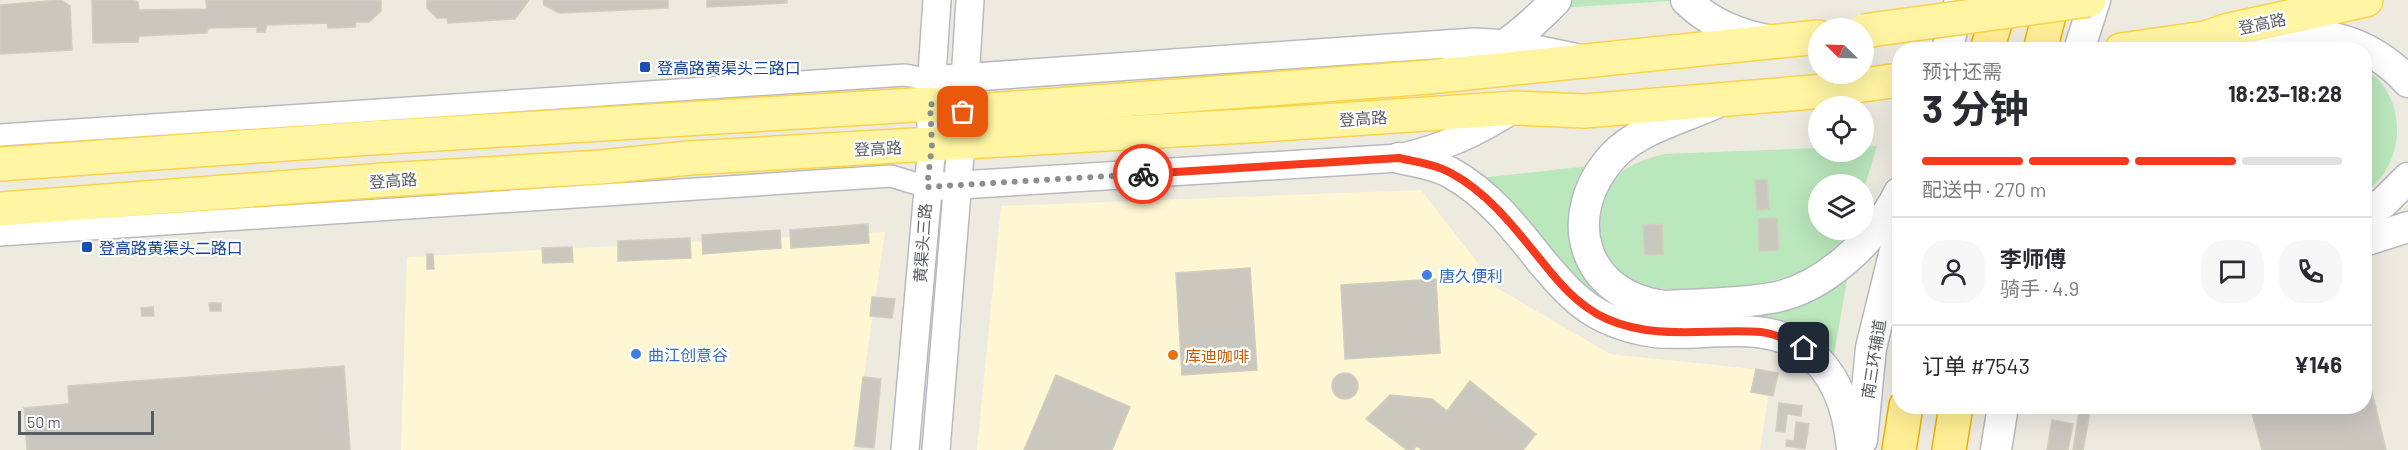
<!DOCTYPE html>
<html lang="zh">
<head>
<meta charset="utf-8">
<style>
  body { margin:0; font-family:Barlow,"Noto Sans SC",sans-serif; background:#f7f7f7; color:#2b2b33; height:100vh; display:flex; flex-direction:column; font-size:22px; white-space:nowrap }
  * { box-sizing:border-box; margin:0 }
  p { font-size:20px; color:#7c7c81 }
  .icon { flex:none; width:33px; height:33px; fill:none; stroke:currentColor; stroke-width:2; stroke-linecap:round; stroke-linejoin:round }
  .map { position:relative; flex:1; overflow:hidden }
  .details { position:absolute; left:1892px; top:42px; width:480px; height:372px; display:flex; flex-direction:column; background:#fff; border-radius:24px; box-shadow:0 6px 24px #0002 }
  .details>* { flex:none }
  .needle { width:39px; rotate:293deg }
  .buttons { position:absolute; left:1808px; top:18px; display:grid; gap:12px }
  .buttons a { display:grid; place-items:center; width:66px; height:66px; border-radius:50%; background:#fff; box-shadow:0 6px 24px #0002; font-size:30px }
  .scale { position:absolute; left:18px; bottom:15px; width:136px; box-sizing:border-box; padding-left:6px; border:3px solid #595c62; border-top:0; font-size:16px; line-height:21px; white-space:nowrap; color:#595c62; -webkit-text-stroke:4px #fff; paint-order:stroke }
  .pin { position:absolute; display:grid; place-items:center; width:51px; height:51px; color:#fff; margin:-26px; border-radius:12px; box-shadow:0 3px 9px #0006 }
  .courier { position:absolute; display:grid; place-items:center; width:60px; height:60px; margin:-30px; border:4px solid #f53a1e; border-radius:50%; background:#fff; color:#222; box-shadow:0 2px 8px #0007 }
  .overview em { font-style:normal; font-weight:700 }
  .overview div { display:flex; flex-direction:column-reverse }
  .overview { display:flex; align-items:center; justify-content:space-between; height:102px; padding:0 30px }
  h1 { font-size:39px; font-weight:700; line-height:45px }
  .bar { display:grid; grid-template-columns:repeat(4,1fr); gap:9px 6px; align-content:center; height:72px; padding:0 30px }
  .bar i { height:8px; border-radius:4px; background:#e1e1e2 }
  .bar .active { background:#f53a1e }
  .bar p { grid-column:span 4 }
  .line { display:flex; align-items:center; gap:15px; padding:0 30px; border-top:2px solid #e1e1e2 }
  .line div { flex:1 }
  .round { display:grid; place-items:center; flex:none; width:63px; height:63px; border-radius:24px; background:#f7f7f7 }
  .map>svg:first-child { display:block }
</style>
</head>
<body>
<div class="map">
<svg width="2408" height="450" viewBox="0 0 2408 450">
  <rect width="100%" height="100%" fill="#edebe0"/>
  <!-- commercial -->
  <g fill="#fff7d3">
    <path d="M1421 190 1497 288 1610 354 1772 371 1760 450H977L1001 206Z"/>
    <path d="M885 232 853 450H401L407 257Z"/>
  </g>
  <!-- green -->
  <g fill="#bae7bc">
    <path d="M1565 0H1670L1671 1 1557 8Z"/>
    <path d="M2364 68C2408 95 2408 164 2364 193Z"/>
    <path d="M1877 146 1863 192V184H1818V230H1850C1836 248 1820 263 1798 273 1765 287 1664 298 1632 281 1590 259 1590 201 1622 172 1634 162 1650 158 1664 154L1818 148V152H1863V147Z"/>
    <path d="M1590 166 1575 196 1622 307 1848 275 1833 360 1667 324 1592 301 1479 178Z"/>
  </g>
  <!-- building -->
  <g fill="#cac7bf" stroke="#d2cdbe" stroke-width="1.5">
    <path d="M61 0 70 6 72 50 0 54V5Z"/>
    <path d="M92 0H133L138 2 139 10 207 9 206 0H381V11L369 22H356L355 27 328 28 327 23 267 25 265 32H257V27L208 28 207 33 139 36 138 42 93 43Z"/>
    <path d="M427 0H529L515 19 448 23 447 18H437L427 8Z"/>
    <path d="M543 0H668V8L559 13 544 5Z"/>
    <path d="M707 0H787V3L707 7Z"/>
    <path d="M1755 180H1767L1769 209 1757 210Z"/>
    <path d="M1777 218 1779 250 1759 251 1758 219Z"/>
    <path d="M868 224 869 243 791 248 790 230Z"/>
    <path d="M1662 224 1663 254 1645 255 1643 225Z"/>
    <path d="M780 230 781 248 703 254 702 235Z"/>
    <path d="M690 238 691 258 618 261V241Z"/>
    <path d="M572 247 573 262 543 263 542 248Z"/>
    <path d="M427 254H433L434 269H427Z"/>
    <path d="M1250 268 1257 370 1182 375 1176 273Z"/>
    <path d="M1436 279 1440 353 1345 359 1341 285Z"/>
    <path d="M872 297 895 299 892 318 870 316Z"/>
    <path d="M209 303H221V311H210Z"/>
    <path d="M153 307 154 316H142L141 308Z"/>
    <path d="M2364 359 2386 450H2262L2250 406H2364Z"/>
    <path d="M344 366 350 450H27L24 408 69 404 68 386Z"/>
    <path d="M1756 369 1778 373 1773 396 1751 392Z"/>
    <circle cx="1345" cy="386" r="13"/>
    <path d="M1056 375 1130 407 1112 450H1024Z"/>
    <path d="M863 377 881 379 874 448 855 446Z"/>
    <path d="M1470 381 1536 434 1523 450H1422L1417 446 1413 450H1407L1366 419 1390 395 1432 399 1447 411Z"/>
    <path d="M1779 403 1802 406 1801 416 1787 414 1785 432 1776 431Z"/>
    <path d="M2080 406H2091L2083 450H2073Z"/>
    <path d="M2052 420 2073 424 2068 450H2047Z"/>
    <path d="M1796 422 1809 424 1805 449 1786 446 1787 440 1794 441Z"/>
  </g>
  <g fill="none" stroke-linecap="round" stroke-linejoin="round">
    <!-- minor casing -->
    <g stroke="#b8bac0" stroke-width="24">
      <g id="minor">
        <path d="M0 135 905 75 931 80"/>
        <path d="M0 235 891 176 927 187"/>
      </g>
    </g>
    <!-- tertiary casing -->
    <g stroke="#b8bac0" stroke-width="30">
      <g id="tertiary">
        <path d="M931 80 1474 42 1511 44 1574 57"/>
        <path d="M927 187 1399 158C1446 147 1474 134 1515 108"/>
        <path d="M905 450 932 145 930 104 937 0"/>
        <path d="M936 450 961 143 970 0"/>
      </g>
    </g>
    <!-- secondary casing -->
    <g stroke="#b6b9c0" stroke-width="33">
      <g id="secondary">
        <path d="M1686 0C1709 23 1736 34 1767 40"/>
        <path d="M2256 30C2316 32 2366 35 2408 82"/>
        <path d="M1947 50 1960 0"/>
        <path d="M2079 50 2095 0"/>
        <path d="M1453 70C1494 58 1526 31 1556 0"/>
        <path d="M1714 104C1682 118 1637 130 1613 156 1559 215 1582 296 1664 306 1699 304 1736 304 1771 298 1823 290 1876 239 1899 193"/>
        <path d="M1399 158C1416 162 1435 164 1451 173 1489 194 1516 229 1542 262 1561 284 1579 306 1606 318 1621 325 1639 330 1655 332 1703 337 1764 318 1806 350 1838 374 1849 412 1852 450"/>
        <path d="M2364 214 2383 203 2408 178"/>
        <path d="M2364 241 2408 227"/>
        <path d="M1862 440 1871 348 1899 234"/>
        <path d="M1996 450 2003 406"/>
      </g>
    </g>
    <!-- primary casing -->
    <g stroke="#fbd34b" stroke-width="36">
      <g id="primary">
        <path d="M2121 50 2205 38 2229 30 2366 0"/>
        <path d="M0 164 371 138 930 104 963 112 1429 77 1818 37"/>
        <path d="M0 209 384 180 601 167 689 158 1262 125 1515 108 1584 111 1813 92 1899 80"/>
      </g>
    </g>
    <!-- trunk casing -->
    <g stroke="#edaf00" stroke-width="36">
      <g id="trunk">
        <path d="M1987 50 2002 0"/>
        <path d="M2040 50 2053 0"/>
        <path d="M1899 450 1906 406"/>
        <path d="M1949 450 1956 406"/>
      </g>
    </g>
    <!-- minor -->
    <use href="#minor" stroke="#fff" stroke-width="21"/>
    <!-- tertiary -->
    <use href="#tertiary" stroke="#fff" stroke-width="27"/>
    <!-- secondary -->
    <use href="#secondary" stroke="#fff" stroke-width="30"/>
    <!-- primary -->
    <use href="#primary" stroke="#fff5a3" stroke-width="33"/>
    <!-- trunk -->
    <use href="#trunk" stroke="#ffee94" stroke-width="33"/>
    <!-- primary-bridge casing -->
    <g stroke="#fbd34b" stroke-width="36" stroke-linecap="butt">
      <path id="primary-bridge" d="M1863 31 2089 0"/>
    </g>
    <!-- primary-bridge -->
    <use href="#primary-bridge" stroke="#fff5a3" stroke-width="33"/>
  </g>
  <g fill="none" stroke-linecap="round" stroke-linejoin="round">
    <!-- done -->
    <path stroke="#8d8e8e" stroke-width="6" stroke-dasharray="0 10.8" d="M963 112 930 104 932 145 927 187 1143 174"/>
    <!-- route -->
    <path stroke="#f53a1e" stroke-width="8" d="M1143 174 1399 158C1416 162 1435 164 1451 173 1488 193 1514 227 1540 259 1559 283 1578 306 1607 319 1657 341 1710 328 1761 332 1777 334 1791 341 1804 348"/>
  </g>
  <!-- markers -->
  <g fill="#1a4fb4" stroke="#fff" stroke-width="2">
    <rect x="639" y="61" width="12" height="12" rx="3"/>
    <rect x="81" y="241" width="12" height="12" rx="3"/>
  </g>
  <g fill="#3f7fe0" stroke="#fff" stroke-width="2">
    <circle cx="1427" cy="275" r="6"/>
    <circle cx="636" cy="354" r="6"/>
  </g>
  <circle fill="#e8710a" stroke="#fff" stroke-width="2" cx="1173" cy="355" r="6"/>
  <g text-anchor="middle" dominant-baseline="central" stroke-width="4.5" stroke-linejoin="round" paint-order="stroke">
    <!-- street labels -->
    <g font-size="16" fill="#595c62" stroke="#fff">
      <text transform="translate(2262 23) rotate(-12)">登高路</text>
      <text transform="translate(1363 118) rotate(-4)">登高路</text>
      <text transform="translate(878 148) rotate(-3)">登高路</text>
      <text transform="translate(393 180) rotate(-4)">登高路</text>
      <text transform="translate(922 243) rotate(-86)">黄渠头三路</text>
      <text transform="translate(1873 359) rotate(-81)">南三环辅道</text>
    </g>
    <!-- transit labels -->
    <g font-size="16" fill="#164399" stroke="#fff" text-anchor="start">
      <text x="657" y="67">登高路黄渠头三路口</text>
      <text x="99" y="247">登高路黄渠头二路口</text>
    </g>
    <!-- shop labels -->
    <g font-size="16" fill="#366cbe" stroke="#fff" text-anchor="start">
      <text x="1439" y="275">唐久便利</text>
      <text x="648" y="354">曲江创意谷</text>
    </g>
    <!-- food labels -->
    <g font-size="16" fill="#c56008" stroke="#fff" text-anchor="start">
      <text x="1185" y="355">库迪咖啡</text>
    </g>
  </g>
</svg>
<div class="buttons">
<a><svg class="needle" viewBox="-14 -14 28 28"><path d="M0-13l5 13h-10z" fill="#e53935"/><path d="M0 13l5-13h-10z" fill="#7c7c81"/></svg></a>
<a><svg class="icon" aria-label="locate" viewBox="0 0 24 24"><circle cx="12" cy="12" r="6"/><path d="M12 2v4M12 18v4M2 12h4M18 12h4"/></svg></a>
<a><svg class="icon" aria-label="layers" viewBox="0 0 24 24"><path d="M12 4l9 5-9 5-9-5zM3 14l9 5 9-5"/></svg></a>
</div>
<div class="scale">50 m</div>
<div class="pin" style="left:963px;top:112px;background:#ea580c"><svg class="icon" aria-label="bag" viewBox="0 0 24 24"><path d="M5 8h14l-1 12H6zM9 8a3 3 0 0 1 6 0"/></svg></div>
<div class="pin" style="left:1804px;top:348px;background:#1f2937"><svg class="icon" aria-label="home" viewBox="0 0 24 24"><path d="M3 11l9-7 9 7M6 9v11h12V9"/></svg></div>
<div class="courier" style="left:1143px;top:174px"><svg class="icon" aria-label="bike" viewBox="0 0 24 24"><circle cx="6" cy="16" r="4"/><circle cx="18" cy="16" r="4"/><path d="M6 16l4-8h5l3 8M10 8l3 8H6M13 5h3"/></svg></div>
<section class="details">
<div class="overview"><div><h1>3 分钟</h1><p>预计还需</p></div><em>18:23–18:28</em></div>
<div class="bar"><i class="active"></i><i class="active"></i><i class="active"></i><i></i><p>配送中 · 270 m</p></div>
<div class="line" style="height:108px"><a class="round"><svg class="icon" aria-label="person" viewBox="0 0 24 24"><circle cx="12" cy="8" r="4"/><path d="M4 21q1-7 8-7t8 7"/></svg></a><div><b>李师傅</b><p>骑手 · 4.9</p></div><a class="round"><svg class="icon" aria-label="chat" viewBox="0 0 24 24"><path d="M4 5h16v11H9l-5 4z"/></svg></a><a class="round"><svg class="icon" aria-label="phone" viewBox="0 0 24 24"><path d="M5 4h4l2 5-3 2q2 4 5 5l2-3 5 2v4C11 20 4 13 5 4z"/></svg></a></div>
<div class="line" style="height:78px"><div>订单 #7543</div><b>¥146</b></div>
</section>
</div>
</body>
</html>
